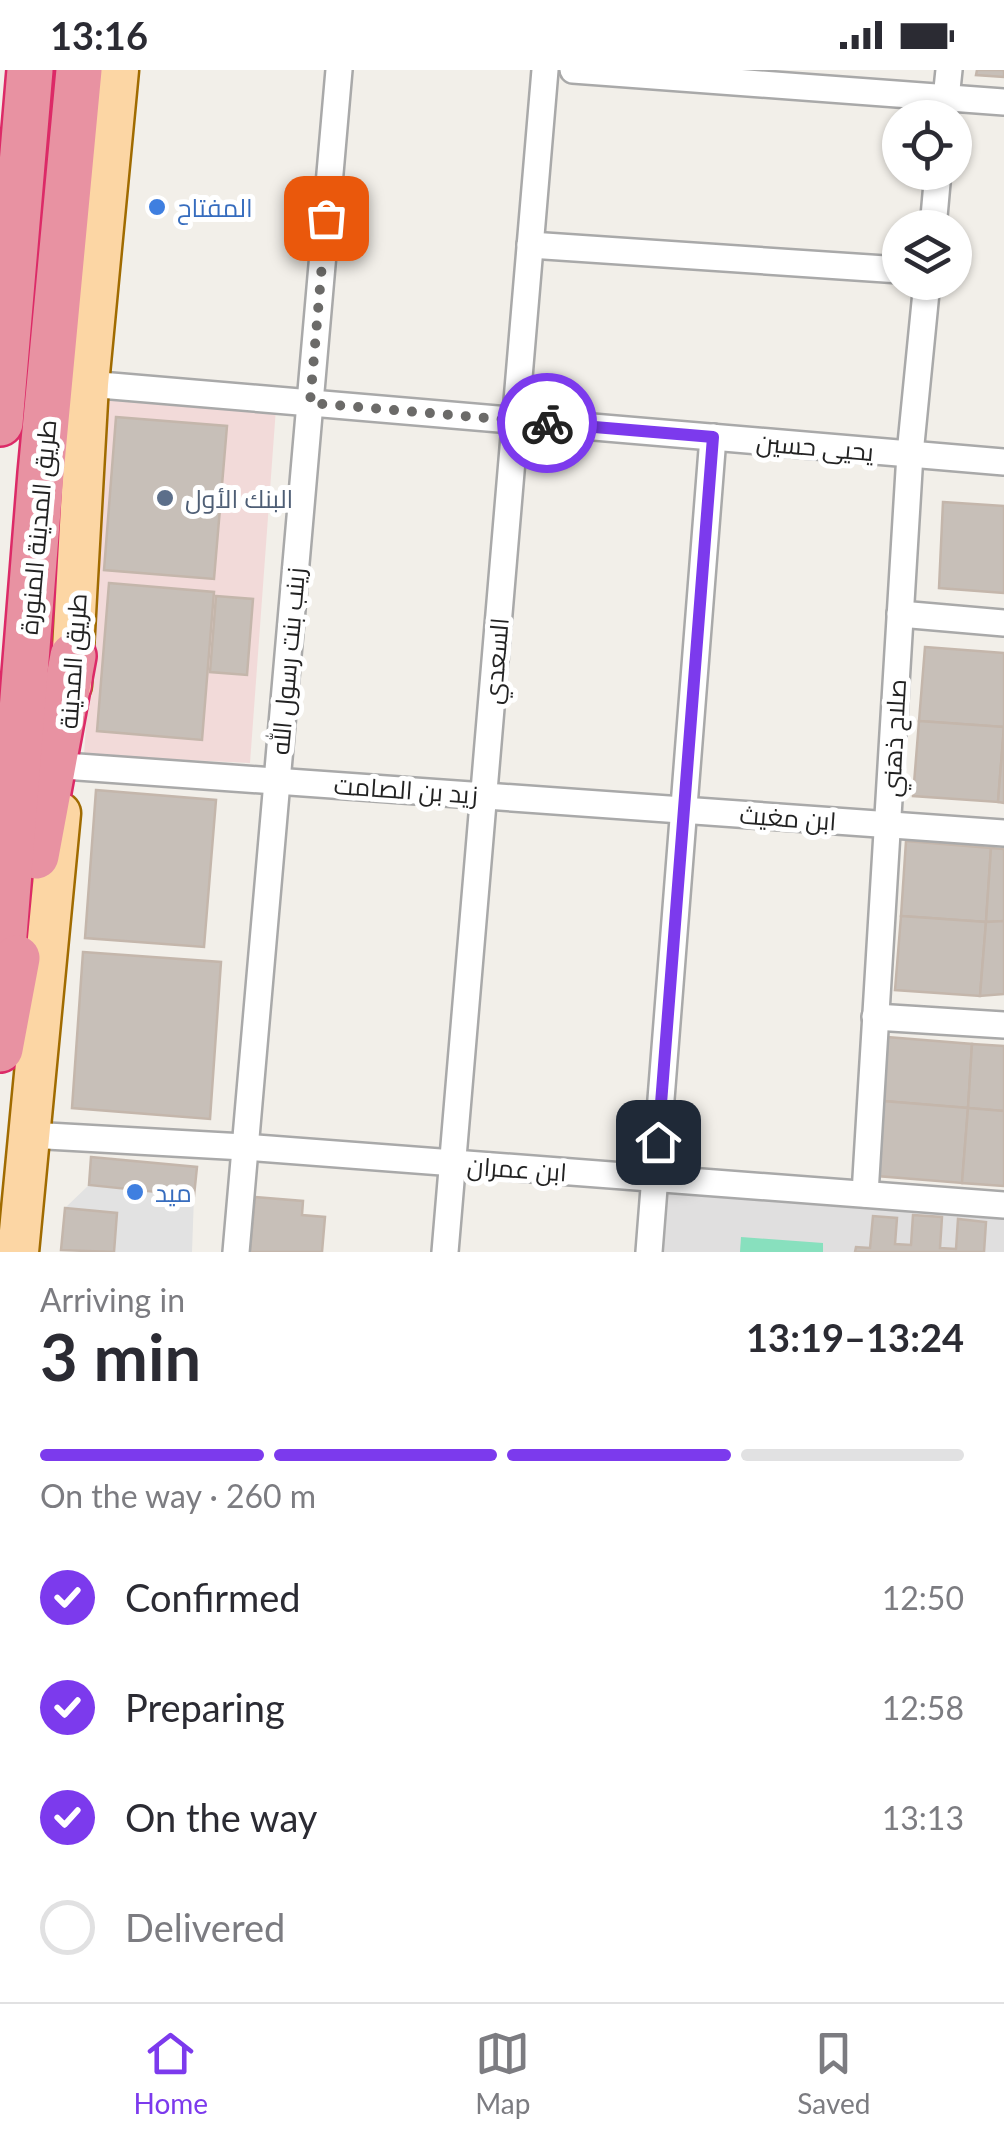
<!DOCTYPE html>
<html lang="en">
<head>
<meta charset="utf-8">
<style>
  body { margin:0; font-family:Lato,Cairo,sans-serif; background:#f2f2f3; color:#2b2b33; height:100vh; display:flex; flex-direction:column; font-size:38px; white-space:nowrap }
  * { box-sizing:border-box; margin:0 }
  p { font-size:32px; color:#7c7c81 }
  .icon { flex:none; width:55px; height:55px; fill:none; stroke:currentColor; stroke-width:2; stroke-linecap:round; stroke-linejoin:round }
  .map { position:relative; height:1182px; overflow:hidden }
  .sheet { display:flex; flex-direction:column; background:#fff; flex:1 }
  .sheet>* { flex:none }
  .tools { position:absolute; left:882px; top:30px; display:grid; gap:20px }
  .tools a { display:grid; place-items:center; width:90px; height:90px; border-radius:50%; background:#fff; box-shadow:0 2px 8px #0004; font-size:50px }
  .pin { position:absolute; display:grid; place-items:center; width:85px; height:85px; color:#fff; margin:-42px; border-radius:20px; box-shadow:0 5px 15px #0006 }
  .courier { position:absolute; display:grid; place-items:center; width:100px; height:100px; margin:-50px; border:8px solid #7c3aed; border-radius:50%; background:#fff; color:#222; box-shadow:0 2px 12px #0007 }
  .head em { font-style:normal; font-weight:700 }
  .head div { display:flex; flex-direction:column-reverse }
  .head { display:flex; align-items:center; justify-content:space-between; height:170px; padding:0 40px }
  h1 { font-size:65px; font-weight:700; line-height:75px }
  .bar { display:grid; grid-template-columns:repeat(4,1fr); gap:15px 10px; align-content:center; height:120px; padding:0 40px }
  .bar i { height:12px; border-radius:8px; background:#e1e1e2 }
  .bar .active { background:#7c3aed }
  .bar p { grid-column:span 4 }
  ol { padding:0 40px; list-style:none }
  li { display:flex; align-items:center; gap:30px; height:110px }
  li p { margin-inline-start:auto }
  li .icon { padding:10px; border-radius:50%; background:#7c3aed; color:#fff; stroke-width:4 }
  li:last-child { color:#7c7c81 }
  li i { width:55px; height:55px; border:5px solid #e1e1e2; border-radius:50% }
  .status { display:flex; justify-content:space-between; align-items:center; height:70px; padding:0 50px; background:#fff; direction:ltr }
  .status svg { height:28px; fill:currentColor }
  .tab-bar { display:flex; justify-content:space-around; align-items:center; height:140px; border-top:2px solid #e1e1e2; background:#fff; font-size:28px; color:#7c7c81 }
  .tab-bar a { display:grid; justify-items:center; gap:5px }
  .tab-bar .active { color:#7c3aed }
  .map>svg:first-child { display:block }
</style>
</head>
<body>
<div class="status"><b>13:16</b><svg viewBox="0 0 49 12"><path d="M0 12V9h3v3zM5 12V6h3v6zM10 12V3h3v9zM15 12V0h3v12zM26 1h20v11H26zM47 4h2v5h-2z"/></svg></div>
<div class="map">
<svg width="1004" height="1182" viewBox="0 0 1004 1182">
  <rect width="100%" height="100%" fill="#f2efe9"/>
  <!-- residential -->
  <path fill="#e0dfdf" d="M656 1119 1004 1143V1182H651Z"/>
  <!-- commercial -->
  <path fill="#f2dad9" d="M109 324 276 338 250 693 84 685Z"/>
  <!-- pitch -->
  <path fill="#88e0be" d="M741 1167 823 1173V1182H740Z"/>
  <!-- parking -->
  <path fill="#e2e2e2" d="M89 1115 194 1126 192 1182H114L117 1143 65 1138Z"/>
  <!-- building -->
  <g fill="#c7bfb8" stroke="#c4b6ab" stroke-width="2.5">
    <path d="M977 0H1004V7L976 5Z"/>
    <path d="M116 347 227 356 214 509 104 500Z"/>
    <path d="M943 432 1004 436V523L939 518Z"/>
    <path d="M109 513 214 522 202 670 97 661Z"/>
    <path d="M216 526 253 529 247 605 210 602Z"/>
    <path d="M925 577 1004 583V657L919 651Z"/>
    <path d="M919 651 1004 657 998 732 913 726Z"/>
    <path d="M1004 657V733L998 732Z"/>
    <path d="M96 720 216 730 204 877 85 868Z"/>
    <path d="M906 771 991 778 986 852 901 846Z"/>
    <path d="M991 778 1004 779V851L986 852Z"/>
    <path d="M901 846 986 852 980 926 895 920Z"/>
    <path d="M1004 851V924L980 926 986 852Z"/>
    <path d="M83 882 221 892 210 1049 72 1038Z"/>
    <path d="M887 967 972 974 968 1038 883 1031Z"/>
    <path d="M972 974 1004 976V1041L968 1038Z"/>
    <path d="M883 1031 968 1038 962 1113 877 1106Z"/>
    <path d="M968 1038 1004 1041V1116L962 1113Z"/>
    <path d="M91 1087 197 1097 194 1126 89 1115Z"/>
    <path d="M255 1127 303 1131 302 1145 325 1147 322 1182H250Z"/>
    <path d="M65 1138 117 1143 114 1182 61 1180Z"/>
    <path d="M913 1145 942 1147 940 1178 956 1179 958 1149 986 1152 984 1182H855L856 1177 870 1178 873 1146 897 1148 895 1174 911 1175Z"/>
  </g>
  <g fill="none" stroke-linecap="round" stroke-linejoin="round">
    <!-- street casing -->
    <g stroke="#a9a9a9" stroke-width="30">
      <g id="street">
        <path d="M573 0 1004 32"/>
        <path d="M944 48 949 0"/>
        <path d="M933 158 938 102"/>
        <path d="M530 175 900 200"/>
        <path d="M88 314 1004 392"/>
        <path d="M900 544 1004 553"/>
        <path d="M64 696 1004 763"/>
        <path d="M875 947 1004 955"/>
        <path d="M29 1065 244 1077 1004 1135"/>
        <path d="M865 1124 910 384 927 212"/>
        <path d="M236 1182 339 0"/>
        <path d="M445 1182 545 0"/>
        <path d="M649 1182 713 367"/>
      </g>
    </g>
    <!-- primary casing -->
    <g stroke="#a06b00" stroke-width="45">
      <g id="primary">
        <path d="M71 615 88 314 118 0"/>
        <path d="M18 1182 60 743"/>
      </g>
    </g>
    <!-- highway casing -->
    <g stroke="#dc2a67" stroke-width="50">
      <g id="highway">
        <path d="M0 353 30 0"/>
        <path d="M36 786 73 586"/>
        <path d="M0 915 41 403 79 0"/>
        <path d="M0 979 17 888"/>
      </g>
    </g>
    <!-- street -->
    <use href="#street" stroke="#fff" stroke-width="25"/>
    <!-- primary -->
    <use href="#primary" stroke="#fcd6a4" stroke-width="40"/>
    <!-- highway -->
    <use href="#highway" stroke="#e892a2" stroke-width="45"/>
  </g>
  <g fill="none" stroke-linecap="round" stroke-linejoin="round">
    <!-- done -->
    <path stroke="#6b6a68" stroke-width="10" stroke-dasharray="0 18" d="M326 148 310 333 547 353"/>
    <!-- route -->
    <path stroke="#7c3aed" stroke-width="12" d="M547 353 713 367 658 1072"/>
  </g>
  <!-- markers -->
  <g fill="#3f7fe0" stroke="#fff" stroke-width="4">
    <circle cx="157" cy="137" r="10"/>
    <circle cx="135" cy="1122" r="10"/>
  </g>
  <circle fill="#5c6f8a" stroke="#fff" stroke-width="4" cx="165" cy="428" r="10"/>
  <g text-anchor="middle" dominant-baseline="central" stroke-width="10" stroke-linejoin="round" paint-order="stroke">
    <!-- shop labels -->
    <g font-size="25" fill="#366cbe" stroke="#fff" text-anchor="start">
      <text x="177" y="137">المفتاح</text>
      <text x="155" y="1122">ميد</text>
    </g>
    <!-- street labels -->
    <g font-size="25" fill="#222" stroke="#fff">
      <text transform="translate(815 376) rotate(5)">يحيى حسين</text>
      <text transform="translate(37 457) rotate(-85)">طريق المدينة المنورة</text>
      <text transform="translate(72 591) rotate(-86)">طريق المدينة</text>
      <text transform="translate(287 591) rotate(-85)">زينب بنت رسول الله</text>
      <text transform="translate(495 591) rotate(-85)">السعدي</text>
      <text transform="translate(893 668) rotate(-87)">صلاح ذهني</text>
      <text transform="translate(406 719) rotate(4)">زيد بن الصامت</text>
      <text transform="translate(788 747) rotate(4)">ابن مغيث</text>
      <text transform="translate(517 1098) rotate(4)">ابن عمران</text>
    </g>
    <!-- service labels -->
    <g font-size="25" fill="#4e5e75" stroke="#fff" text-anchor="start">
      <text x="185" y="428">البنك الأول</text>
    </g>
  </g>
</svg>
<div class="tools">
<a><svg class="icon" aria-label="locate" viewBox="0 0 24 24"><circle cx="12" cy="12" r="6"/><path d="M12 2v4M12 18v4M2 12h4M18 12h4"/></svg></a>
<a><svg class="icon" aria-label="layers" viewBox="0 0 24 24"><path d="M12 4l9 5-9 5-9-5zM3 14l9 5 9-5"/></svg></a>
</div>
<div class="pin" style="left:326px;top:148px;background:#ea580c"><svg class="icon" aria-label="bag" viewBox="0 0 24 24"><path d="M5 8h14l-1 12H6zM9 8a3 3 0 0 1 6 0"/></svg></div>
<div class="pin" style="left:658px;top:1072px;background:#1f2937"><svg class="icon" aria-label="home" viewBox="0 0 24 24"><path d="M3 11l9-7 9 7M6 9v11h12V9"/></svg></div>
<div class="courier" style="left:547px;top:353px"><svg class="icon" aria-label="bike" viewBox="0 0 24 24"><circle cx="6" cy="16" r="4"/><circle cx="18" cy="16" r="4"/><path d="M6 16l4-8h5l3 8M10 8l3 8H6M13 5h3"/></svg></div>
</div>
<section class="sheet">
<div class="head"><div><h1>3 min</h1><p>Arriving in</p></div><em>13:19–13:24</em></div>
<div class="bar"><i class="active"></i><i class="active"></i><i class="active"></i><i></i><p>On the way · 260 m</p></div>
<ol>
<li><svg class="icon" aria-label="check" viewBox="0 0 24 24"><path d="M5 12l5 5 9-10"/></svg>Confirmed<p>12:50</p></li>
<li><svg class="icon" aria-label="check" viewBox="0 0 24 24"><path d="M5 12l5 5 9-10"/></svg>Preparing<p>12:58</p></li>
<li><svg class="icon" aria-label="check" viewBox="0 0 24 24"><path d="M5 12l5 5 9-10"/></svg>On the way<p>13:13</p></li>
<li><i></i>Delivered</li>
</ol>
</section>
<nav class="tab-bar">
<a class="active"><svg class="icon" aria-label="home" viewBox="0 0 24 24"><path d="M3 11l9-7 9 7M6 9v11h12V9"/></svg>Home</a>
<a><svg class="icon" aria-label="map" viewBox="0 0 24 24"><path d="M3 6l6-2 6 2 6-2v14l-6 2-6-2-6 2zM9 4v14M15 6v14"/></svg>Map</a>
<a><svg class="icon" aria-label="saved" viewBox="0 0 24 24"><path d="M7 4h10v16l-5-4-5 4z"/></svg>Saved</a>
</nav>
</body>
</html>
